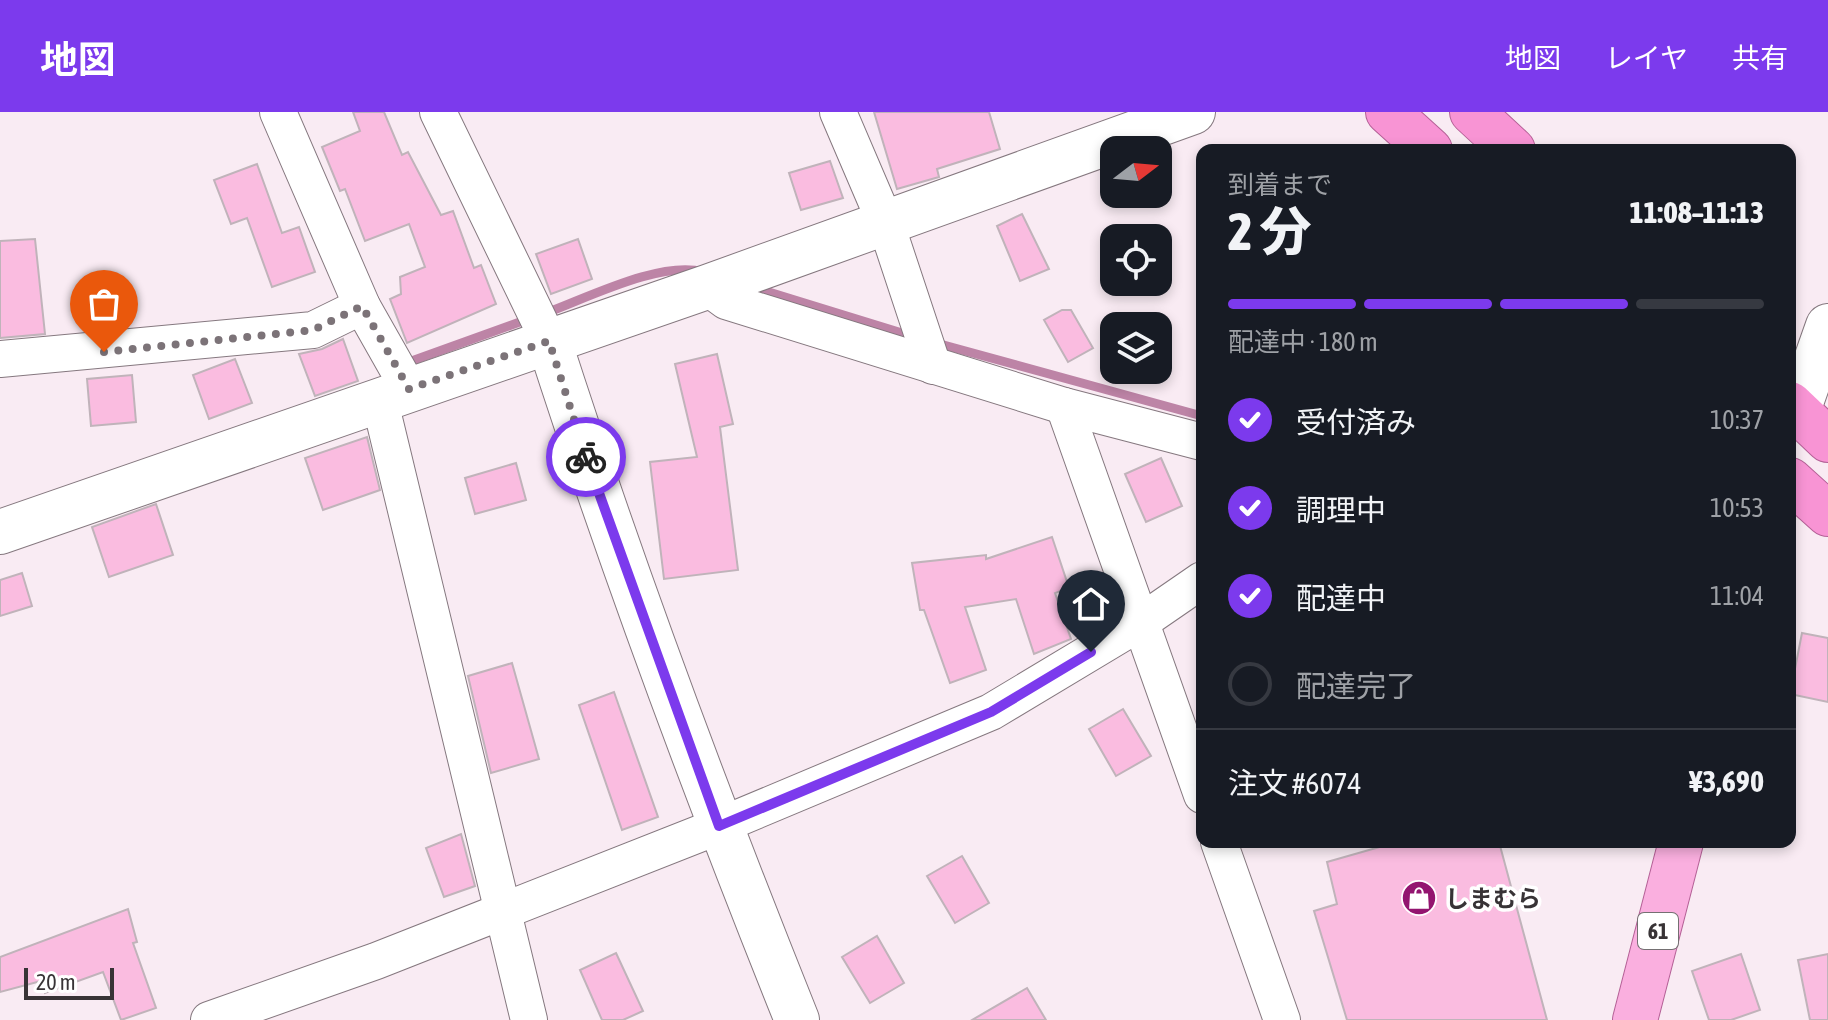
<!DOCTYPE html>
<html lang="ja">
<head>
<meta charset="utf-8">
<style>
  body { margin:0; font-family:"Asap Condensed","Noto Sans JP",sans-serif; background:#20242c; color:#f1f3f6; height:100vh; display:flex; flex-direction:column; font-size:30px; white-space:nowrap }
  * { box-sizing:border-box; margin:0 }
  p { font-size:26px; color:#9ea1a6 }
  .icon { flex:none; width:44px; height:44px; fill:none; stroke:currentColor; stroke-width:2; stroke-linecap:round; stroke-linejoin:round }
  .map { position:relative; flex:1; overflow:hidden }
  .side { position:absolute; left:1196px; top:32px; width:600px; height:704px; display:flex; flex-direction:column; background:#171b24; border-radius:16px; box-shadow:0 4px 12px #0003 }
  .side>* { flex:none }
  .needle { width:52px; rotate:74deg }
  .fabs { position:absolute; left:1100px; top:24px; display:grid; gap:16px }
  .fabs a { display:grid; place-items:center; width:72px; height:72px; border-radius:16px; background:#171b24; box-shadow:0 4px 12px #0003; font-size:40px }
  .scale { position:absolute; left:24px; bottom:20px; width:90px; box-sizing:border-box; padding-left:8px; border:4px solid #383336; border-top:0; font-size:22px; line-height:28px; white-space:nowrap; color:#383336; -webkit-text-stroke:6px #fff; paint-order:stroke }
  .pin { position:absolute; display:grid; place-items:center; width:68px; height:68px; color:#fff; margin:-82px -34px; border-radius:50% 50% 50% 0; rotate:-45deg; box-shadow:0 0 8px #0007 }
  .pin .icon { rotate:45deg }
  .courier { position:absolute; display:grid; place-items:center; width:80px; height:80px; margin:-40px; border:6px solid #7c3aed; border-radius:50%; background:#fff; color:#222; box-shadow:0 2px 10px #0007 }
  .head em { font-style:normal; font-weight:800 }
  .head div { display:flex; flex-direction:column-reverse }
  .head { display:flex; align-items:center; justify-content:space-between; height:136px; padding:0 32px }
  h1 { font-size:52px; font-weight:800; line-height:60px }
  .bar { display:grid; grid-template-columns:repeat(4,1fr); gap:12px 8px; align-content:center; height:96px; padding:0 32px }
  .bar i { height:10px; border-radius:6px; background:#363941 }
  .bar .on { background:#7c3aed }
  .bar p { grid-column:span 4 }
  .line { display:flex; align-items:center; gap:20px; padding:0 32px; border-top:2px solid #363941 }
  .line div { flex:1 }
  ol { padding:0 32px; list-style:none }
  li { display:flex; align-items:center; gap:24px; height:88px }
  li p { margin-inline-start:auto }
  li .icon { padding:8px; border-radius:50%; background:#7c3aed; color:#fff; stroke-width:4 }
  li:last-child { color:#9ea1a6 }
  li i { width:44px; height:44px; border:4px solid #363941; border-radius:50% }
  header { display:flex; align-items:center; gap:48px; box-sizing:border-box; height:112px; padding:0 40px; background:#7c3aed; color:#fff }
  header strong { font-size:38px }
  nav { display:flex; gap:44px; margin-inline-start:auto; font-size:28px }
  .map>svg:first-child { display:block }
</style>
</head>
<body>
<header>
<strong>地図</strong>
<nav><a>地図</a><a>レイヤ</a><a>共有</a></nav>
</header>
<div class="map">
<svg width="1828" height="908" viewBox="0 0 1828 908">
  <rect width="100%" height="100%" fill="#f9ebf3"/>
  <g fill="none" stroke-linecap="round" stroke-linejoin="round">
    <!-- stream -->
    <g stroke="#bd84a6" stroke-width="9">
      <path d="M752 175 902 221"/>
      <path d="M546 201C587 186 662 148 703 160"/>
      <path d="M940 232 1202 304"/>
      <path d="M405 248 406 251 528 207"/>
    </g>
  </g>
  <!-- building -->
  <g fill="#fabce0" stroke="#c0b3ba" stroke-width="2">
    <path d="M353 0H384L402 43 408 40 441 103 453 99 474 156 481 153 496 192 407 231 390 187 401 182 400 165 425 155 409 112 365 129 345 77 340 79 322 35 360 19Z"/>
    <path d="M874 0H989L1000 37 937 57 939 65 897 77Z"/>
    <path d="M830 49 843 86 801 98 789 61Z"/>
    <path d="M257 52 282 121 299 115 315 160 272 175 247 106 231 112 214 68Z"/>
    <path d="M1022 102 1049 157 1020 169 997 114Z"/>
    <path d="M35 127 45 222 0 226V129Z"/>
    <path d="M578 127 592 167 551 182 536 142Z"/>
    <path d="M1062 198H1071L1093 236 1068 250 1044 208Z"/>
    <path d="M343 227 358 269 315 284 299 242 322 237Z"/>
    <path d="M717 242 733 312 720 315 738 458 664 467 650 350 697 345 675 252Z"/>
    <path d="M235 247 252 291 209 307 193 263Z"/>
    <path d="M132 263 136 310 91 314 87 267Z"/>
    <path d="M367 325 380 378 323 398 305 346Z"/>
    <path d="M1161 346 1182 394 1146 410 1125 362Z"/>
    <path d="M516 351 526 388 475 402 465 366Z"/>
    <path d="M156 392 173 443 109 465 92 415Z"/>
    <path d="M1052 425 1069 476 1055 481 1071 527 1034 542 1016 487 965 495 986 558 950 571 924 498H920L912 451 986 443V447Z"/>
    <path d="M22 461 32 494 0 504V468Z"/>
    <path d="M1802 521 1828 526V590L1790 582Z"/>
    <path d="M512 551 539 647 491 661 468 564Z"/>
    <path d="M614 580 658 705 622 718 579 593Z"/>
    <path d="M1123 597 1151 644 1116 664 1089 617Z"/>
    <path d="M461 722 475 774 444 785 426 736Z"/>
    <path d="M1397 730H1499L1547 908H1347L1314 799 1337 792 1327 750Z"/>
    <path d="M962 744 989 791 955 811 927 764Z"/>
    <path d="M128 797 137 830 133 831 156 896 121 908 103 860 45 881 41 869 0 880V845Z"/>
    <path d="M877 824 904 871 870 891 842 845Z"/>
    <path d="M616 841 643 899 623 908H602L580 858Z"/>
    <path d="M1741 842 1760 898 1731 908H1709L1692 859Z"/>
    <path d="M1828 842V908H1810L1798 848Z"/>
    <path d="M1027 876 1046 908H972Z"/>
  </g>
  <g fill="none" stroke-linecap="round" stroke-linejoin="round">
    <!-- minor casing -->
    <g stroke="#85787f" stroke-width="38">
      <g id="minor">
        <path d="M278 0 362 194 409 277"/>
        <path d="M438 0 549 229"/>
        <path d="M838 0 886 112 933 254"/>
        <path d="M707 175 726 189 1064 294 1202 330"/>
        <path d="M0 247 313 218 362 194"/>
        <path d="M380 290 529 908"/>
        <path d="M1064 294 1202 683"/>
        <path d="M1219 730 1282 908"/>
        <path d="M209 908 376 849 719 714 991 600 1141 510 1202 468"/>
      </g>
    </g>
    <!-- tertiary casing -->
    <g stroke="#85787f" stroke-width="46">
      <g id="tertiary">
        <path d="M549 229C623 459 707 684 797 908"/>
        <path d="M1798 299 1828 214"/>
        <path d="M0 420 707 175 1193 0"/>
      </g>
    </g>
    <!-- primary casing -->
    <g stroke="#b46096" stroke-width="46">
      <path id="primary" d="M1635 908 1681 730"/>
    </g>
    <!-- trunk casing -->
    <g stroke="#b46096" stroke-width="46">
      <g id="trunk">
        <path d="M1388 0 1430 38"/>
        <path d="M1472 0 1513 38"/>
        <path d="M1790 292 1828 328"/>
        <path d="M1790 368 1828 402"/>
      </g>
    </g>
    <!-- minor -->
    <use href="#minor" stroke="#fff" stroke-width="36"/>
    <!-- tertiary -->
    <use href="#tertiary" stroke="#fff" stroke-width="44"/>
    <!-- primary -->
    <use href="#primary" stroke="#faafdf" stroke-width="44"/>
    <!-- trunk -->
    <use href="#trunk" stroke="#f894d4" stroke-width="44"/>
  </g>
  <g fill="none" stroke-linecap="round" stroke-linejoin="round">
    <!-- done -->
    <path stroke="#7c7378" stroke-width="8" stroke-dasharray="0 14.4" d="M104 240 313 218 362 194 409 277 549 229 586 345"/>
    <!-- route -->
    <path stroke="#7c3aed" stroke-width="10" d="M586 345 719 714 991 600 1091 540"/>
  </g>
  <!-- icons -->
  <defs>
    <g id="shop-disc" transform="scale(1.8)"><circle r="9.5" fill="#931570" stroke="#fff"/><path d="M-5-2.5h2.3a2.7 3.5 0 0 1 5.4 0H5L5.5 6h-11ZM-1.5-2.5h3a1.5 2.3 0 0 0-3 0Z" fill="#fff"/></g>
  </defs>
  <g fill-rule="evenodd">
    <use href="#shop-disc" x="1419" y="786"/>
  </g>
  <g text-anchor="middle" dominant-baseline="central" stroke-width="7" stroke-linejoin="round" paint-order="stroke">
    <!-- shield labels -->
    <rect fill="#fff" stroke="#747072" stroke-width="2" x="1638" y="801" width="40" height="36" rx="6"/>
    <g font-size="22" font-weight="bold" fill="#383336">
      <text x="1658" y="819">61</text>
    </g>
    <!-- poi labels -->
    <g font-size="24" font-weight="bold" fill="#383336" stroke="#fff" text-anchor="start">
      <text x="1445" y="786">しまむら</text>
    </g>
  </g>
</svg>
<div class="fabs">
<a><svg class="needle" viewBox="-14 -14 28 28"><path d="M0-13l5 13h-10z" fill="#e53935"/><path d="M0 13l5-13h-10z" fill="#9ea1a6"/></svg></a>
<a><svg class="icon" aria-label="locate" viewBox="0 0 24 24"><circle cx="12" cy="12" r="6"/><path d="M12 2v4M12 18v4M2 12h4M18 12h4"/></svg></a>
<a><svg class="icon" aria-label="layers" viewBox="0 0 24 24"><path d="M12 4l9 5-9 5-9-5zM3 14l9 5 9-5"/></svg></a>
</div>
<div class="scale">20 m</div>
<div class="pin" style="left:104px;top:240px;background:#ea580c"><svg class="icon" aria-label="bag" viewBox="0 0 24 24"><path d="M5 8h14l-1 12H6zM9 8a3 3 0 0 1 6 0"/></svg></div>
<div class="pin" style="left:1091px;top:540px;background:#1f2937"><svg class="icon" aria-label="home" viewBox="0 0 24 24"><path d="M3 11l9-7 9 7M6 9v11h12V9"/></svg></div>
<div class="courier" style="left:586px;top:345px"><svg class="icon" aria-label="bike" viewBox="0 0 24 24"><circle cx="6" cy="16" r="4"/><circle cx="18" cy="16" r="4"/><path d="M6 16l4-8h5l3 8M10 8l3 8H6M13 5h3"/></svg></div>
<section class="side">
<div class="head"><div><h1>2 分</h1><p>到着まで</p></div><em>11:08–11:13</em></div>
<div class="bar"><i class="on"></i><i class="on"></i><i class="on"></i><i></i><p>配達中 · 180 m</p></div>
<ol>
<li><svg class="icon" aria-label="check" viewBox="0 0 24 24"><path d="M5 12l5 5 9-10"/></svg>受付済み<p>10:37</p></li>
<li><svg class="icon" aria-label="check" viewBox="0 0 24 24"><path d="M5 12l5 5 9-10"/></svg>調理中<p>10:53</p></li>
<li><svg class="icon" aria-label="check" viewBox="0 0 24 24"><path d="M5 12l5 5 9-10"/></svg>配達中<p>11:04</p></li>
<li><i></i>配達完了</li>
</ol>
<div class="line" style="height:104px"><div>注文 #6074</div><b>¥3,690</b></div>
</section>
</div>
</body>
</html>
